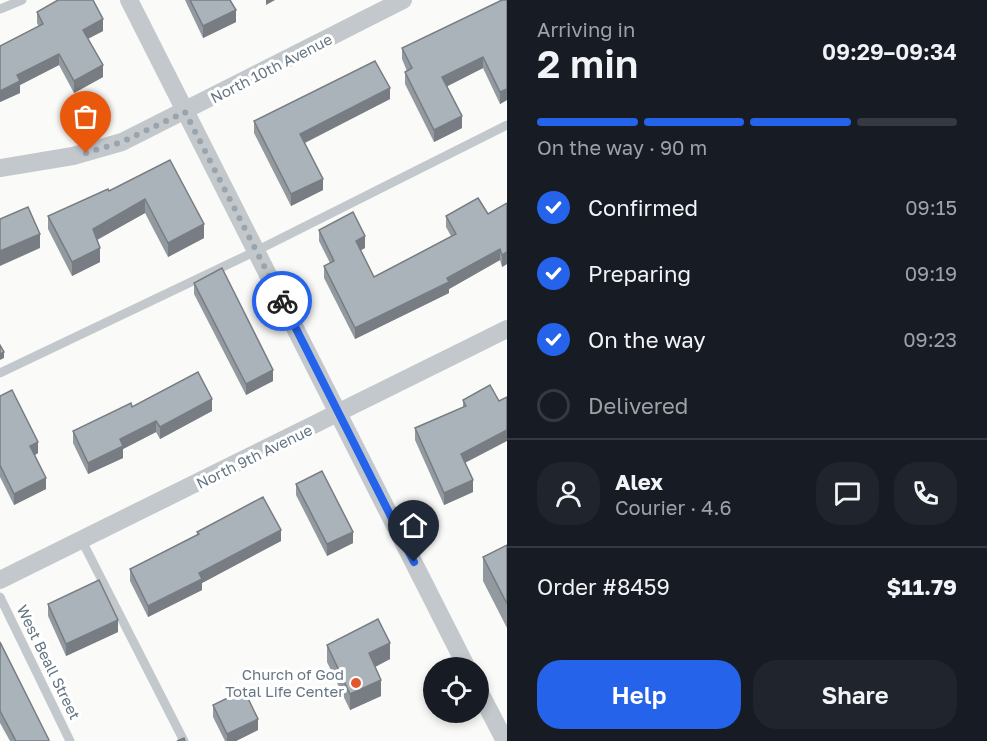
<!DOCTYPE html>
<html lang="en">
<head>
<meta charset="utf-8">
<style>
  body { margin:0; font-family:"Golos Text",sans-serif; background:#20242c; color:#f1f3f6; height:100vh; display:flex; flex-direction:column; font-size:22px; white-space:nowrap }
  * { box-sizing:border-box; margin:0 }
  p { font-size:20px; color:#9ea1a6 }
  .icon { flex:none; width:33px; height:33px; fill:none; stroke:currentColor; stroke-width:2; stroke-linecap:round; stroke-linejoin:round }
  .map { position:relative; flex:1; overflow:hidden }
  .side { display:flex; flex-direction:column; background:#171b24; width:480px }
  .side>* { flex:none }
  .buttons { position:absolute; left:423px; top:657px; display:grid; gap:12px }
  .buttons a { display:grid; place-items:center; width:66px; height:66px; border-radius:50%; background:#171b24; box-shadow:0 3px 9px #0003; font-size:30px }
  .pin { position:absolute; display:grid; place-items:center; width:51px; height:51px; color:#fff; margin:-62px -26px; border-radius:50% 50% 50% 0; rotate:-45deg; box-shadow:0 0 6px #0007 }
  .pin .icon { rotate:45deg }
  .courier { position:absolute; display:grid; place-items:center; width:60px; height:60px; margin:-30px; border:4px solid #2563eb; border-radius:50%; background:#fff; color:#222; box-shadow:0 2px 8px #0007 }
  .head em { font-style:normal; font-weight:600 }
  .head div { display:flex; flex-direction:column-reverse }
  .head { display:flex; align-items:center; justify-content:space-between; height:102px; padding:0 30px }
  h1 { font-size:39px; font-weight:600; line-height:45px }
  .bar { display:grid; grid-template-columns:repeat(4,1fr); gap:9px 6px; align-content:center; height:72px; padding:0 30px }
  .bar i { height:8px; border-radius:4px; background:#363941 }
  .bar .on { background:#2563eb }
  .bar p { grid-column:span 4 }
  .line { display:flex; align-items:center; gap:15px; padding:0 30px; border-top:2px solid #363941 }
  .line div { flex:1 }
  .round { display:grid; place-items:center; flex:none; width:63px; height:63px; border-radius:24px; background:#20242c }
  ol { padding:0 30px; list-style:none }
  li { display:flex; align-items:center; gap:18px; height:66px }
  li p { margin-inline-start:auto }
  li .icon { padding:6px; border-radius:50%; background:#2563eb; color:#fff; stroke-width:4 }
  li:last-child { color:#9ea1a6 }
  li i { width:33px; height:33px; border:3px solid #363941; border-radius:50% }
  .action { display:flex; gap:12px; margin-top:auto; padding:12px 30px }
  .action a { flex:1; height:69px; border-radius:24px; background:#2563eb; color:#fff; font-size:24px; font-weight:600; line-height:69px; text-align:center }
  .action a+a { background:#20242c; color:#f1f3f6 }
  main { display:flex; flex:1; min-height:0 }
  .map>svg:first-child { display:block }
</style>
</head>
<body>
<main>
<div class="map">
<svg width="507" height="741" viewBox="0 0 507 741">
  <rect width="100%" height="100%" fill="#fafaf8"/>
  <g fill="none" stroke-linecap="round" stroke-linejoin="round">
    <!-- lane -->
    <g stroke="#c3c8cc" stroke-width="9">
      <path d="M0 9 22 0"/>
      <path d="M0 373 256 251 507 125"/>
      <path d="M82 541 184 741"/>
      <path d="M0 597 70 741"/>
    </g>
    <!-- street -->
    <g stroke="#c3c8cc" stroke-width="18">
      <path d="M129 0 467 668"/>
      <path d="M0 168 73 156 122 142 403 0"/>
      <path d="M0 580 507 329"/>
      <path d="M478 689 505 741"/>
    </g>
  </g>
  <!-- wall -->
  <g fill="#929a9f">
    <path d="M185 0H230L236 22 203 38Z"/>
    <path d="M507 0V100L500 104 483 68 447 86 462 128 434 142 405 84V72L407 71 402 59V48Z"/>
    <path d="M37 12 103 31 88 39 103 77 74 93 59 65 20 85V93L0 102V46L39 27 37 23Z"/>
    <path d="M390 99 305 143 323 190 291 206 254 133V121Z"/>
    <path d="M170 160 204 238 168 257 145 213 97 240 100 262 72 276 48 229V216L109 191Z"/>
    <path d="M507 203V264L502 267 500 260 449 289V293L355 339 324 278V266L330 263 319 241V230L365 248 361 250 374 277 451 236 446 227V216L488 214Z"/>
    <path d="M194 283 273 381 246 395 194 294Z"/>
    <path d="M0 396 38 453 35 455 46 489 14 505 0 477Z"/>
    <path d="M463 400 499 401 465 463 473 492 444 505 415 440V428L463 407Z"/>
    <path d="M132 407 212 411 160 439 156 432 123 449V458L88 474 73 443V431Z"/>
    <path d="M296 484 353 543 327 556 296 495Z"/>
    <path d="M197 532 281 541 202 583V590L148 617 130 581V569L197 535Z"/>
    <path d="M507 545V628L483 581V557Z"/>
    <path d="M48 604 118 632 66 656 48 616Z"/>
    <path d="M0 642 49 741H10L0 723Z"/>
    <path d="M327 645 390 659 375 667 381 696 350 710 327 662Z"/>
    <path d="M213 705 258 730 236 741H225L213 717Z"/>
  </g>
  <!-- shaded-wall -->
  <g fill="#777d82">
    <path d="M266 0H275L266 5Z"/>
    <path d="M236 10V22L203 38V26Z"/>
    <path d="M103 19V31L83 41V30Z"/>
    <path d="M59 54V65L20 85V93L0 102V91L17 75Z"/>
    <path d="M483 57V68L442 89V77Z"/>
    <path d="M103 65V77L74 93V81Z"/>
    <path d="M390 88V99L300 145V134Z"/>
    <path d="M507 89V100L500 104V92Z"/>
    <path d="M462 116V128L434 142V130Z"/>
    <path d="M323 179V190L291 206V194Z"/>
    <path d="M145 199V213L93 242V229Z"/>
    <path d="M204 224V238L168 257V243Z"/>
    <path d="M40 234V248L0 266V251Z"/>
    <path d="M365 236V248L356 253V241Z"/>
    <path d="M100 248V262L72 276V262Z"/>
    <path d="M500 249V260L449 289V293L355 339V328Z"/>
    <path d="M507 252V264L502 267V255Z"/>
    <path d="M4 352V358L0 360V354Z"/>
    <path d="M273 370V381L246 395V384Z"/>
    <path d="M212 399V411L160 439V427Z"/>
    <path d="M156 421V432L123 449V458L88 474V463L120 439Z"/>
    <path d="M507 430V441L461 465V454Z"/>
    <path d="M38 442V453L30 458V446Z"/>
    <path d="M46 478V489L14 505V494Z"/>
    <path d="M473 480V492L444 505V493Z"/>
    <path d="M281 530V541L202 583V590L148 617V606L199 573Z"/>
    <path d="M353 532V543L327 556V544Z"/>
    <path d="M118 620V632L66 656V644Z"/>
    <path d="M390 643V659L369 670V653Z"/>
    <path d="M381 680V696L350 710V694Z"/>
    <path d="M258 719V730L236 741H227V734Z"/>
  </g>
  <!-- building -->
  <g fill="#aab3b9" stroke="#777d82" stroke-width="1.5">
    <path d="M58 0H93L103 19 83 30 103 65 74 81 59 54 17 75 20 81 0 91V46L43 24 37 12Z"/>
    <path d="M190 0H230L236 10 203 26Z"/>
    <path d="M502 0H507V89L500 92 483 57 442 77 462 116 434 130 405 72 412 68 402 48Z"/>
    <path d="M375 61 390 88 300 134 323 179 291 194 254 121Z"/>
    <path d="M170 160 204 224 168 243 145 199 93 229 100 248 72 262 48 216 108 189 109 191Z"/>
    <path d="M478 198 488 214 507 203V252L502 255 500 249 447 278 449 282 355 328 324 266 334 261 319 230 353 212 365 236 356 241 374 277 456 234 446 216Z"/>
    <path d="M28 207 40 234 0 251V219Z"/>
    <path d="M222 268 273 370 246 384 194 283Z"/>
    <path d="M0 345 4 352 0 354Z"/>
    <path d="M198 372 212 399 160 427 156 421 120 439 123 446 88 463 73 431 131 403 132 407Z"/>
    <path d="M490 385 499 401 507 397V430L461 454 473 480 444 493 415 428 466 406 463 400Z"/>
    <path d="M12 390 38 442 30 446 46 478 14 494 0 465V396Z"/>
    <path d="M322 471 353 532 327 544 296 484Z"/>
    <path d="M263 497 281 530 199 573 202 579 148 606 130 569 199 534 197 532Z"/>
    <path d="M507 545V604L483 557Z"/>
    <path d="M99 580 118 620 66 644 48 604Z"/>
    <path d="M378 619 390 643 369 653 381 680 350 694 327 645Z"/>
    <path d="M0 642 49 740 48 741H16L0 711Z"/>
    <path d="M244 690 258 719 227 734 213 705Z"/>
    <path d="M184 738 185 741H177Z"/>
  </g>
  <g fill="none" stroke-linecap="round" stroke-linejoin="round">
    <!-- done -->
    <path stroke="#99a4ac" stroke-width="6" stroke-dasharray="0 10.8" d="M86 153 122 142 185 112 282 301"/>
    <!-- route -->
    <path stroke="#2563eb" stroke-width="8" d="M282 301 414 562"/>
  </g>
  <!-- markers -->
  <circle fill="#e4572e" stroke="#fff" stroke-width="2" cx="356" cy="683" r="6"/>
  <g text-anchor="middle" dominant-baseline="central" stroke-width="6" stroke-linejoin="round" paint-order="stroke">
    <!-- street labels -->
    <g font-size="15" fill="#657683" stroke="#fff">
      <text transform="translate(271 68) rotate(-27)">North 10th Avenue</text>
      <text transform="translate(254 456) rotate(-26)">North 9th Avenue</text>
      <text transform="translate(49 662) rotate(64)">West Beall Street</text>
    </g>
    <!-- poi labels -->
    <g font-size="15" fill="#657683" stroke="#fff" text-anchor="end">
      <text x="344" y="674">Church of God<tspan x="344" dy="17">Total Life Center</tspan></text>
    </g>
  </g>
</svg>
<div class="buttons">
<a><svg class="icon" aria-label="locate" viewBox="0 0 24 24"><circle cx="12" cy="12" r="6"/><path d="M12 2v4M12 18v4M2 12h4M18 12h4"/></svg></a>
</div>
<div class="pin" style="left:86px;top:153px;background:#ea580c"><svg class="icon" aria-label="bag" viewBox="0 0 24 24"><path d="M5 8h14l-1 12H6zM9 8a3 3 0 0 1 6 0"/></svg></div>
<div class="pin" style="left:414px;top:562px;background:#1f2937"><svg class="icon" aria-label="home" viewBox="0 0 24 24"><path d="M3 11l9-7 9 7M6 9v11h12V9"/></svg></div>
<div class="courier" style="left:282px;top:301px"><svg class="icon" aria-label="bike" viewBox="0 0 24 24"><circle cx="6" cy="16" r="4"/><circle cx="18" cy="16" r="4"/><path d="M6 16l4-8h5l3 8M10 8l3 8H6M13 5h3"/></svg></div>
</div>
<section class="side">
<div class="head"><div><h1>2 min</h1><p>Arriving in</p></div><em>09:29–09:34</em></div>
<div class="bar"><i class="on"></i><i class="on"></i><i class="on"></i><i></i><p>On the way · 90 m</p></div>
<ol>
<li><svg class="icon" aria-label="check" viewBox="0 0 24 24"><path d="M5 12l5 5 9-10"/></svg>Confirmed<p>09:15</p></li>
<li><svg class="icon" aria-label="check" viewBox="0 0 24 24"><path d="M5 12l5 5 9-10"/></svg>Preparing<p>09:19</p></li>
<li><svg class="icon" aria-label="check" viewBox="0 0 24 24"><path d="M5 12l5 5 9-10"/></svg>On the way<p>09:23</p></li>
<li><i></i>Delivered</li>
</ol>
<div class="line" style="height:108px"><a class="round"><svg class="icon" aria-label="person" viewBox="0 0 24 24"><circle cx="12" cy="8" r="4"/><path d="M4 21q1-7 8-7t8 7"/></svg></a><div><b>Alex</b><p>Courier · 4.6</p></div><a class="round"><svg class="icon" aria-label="chat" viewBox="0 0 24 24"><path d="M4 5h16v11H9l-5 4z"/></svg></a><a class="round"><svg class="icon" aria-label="phone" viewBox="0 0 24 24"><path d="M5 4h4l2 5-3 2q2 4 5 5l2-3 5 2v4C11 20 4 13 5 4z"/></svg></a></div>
<div class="line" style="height:78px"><div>Order #8459</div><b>$11.79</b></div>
<div class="action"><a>Help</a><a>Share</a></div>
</section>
</main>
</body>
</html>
